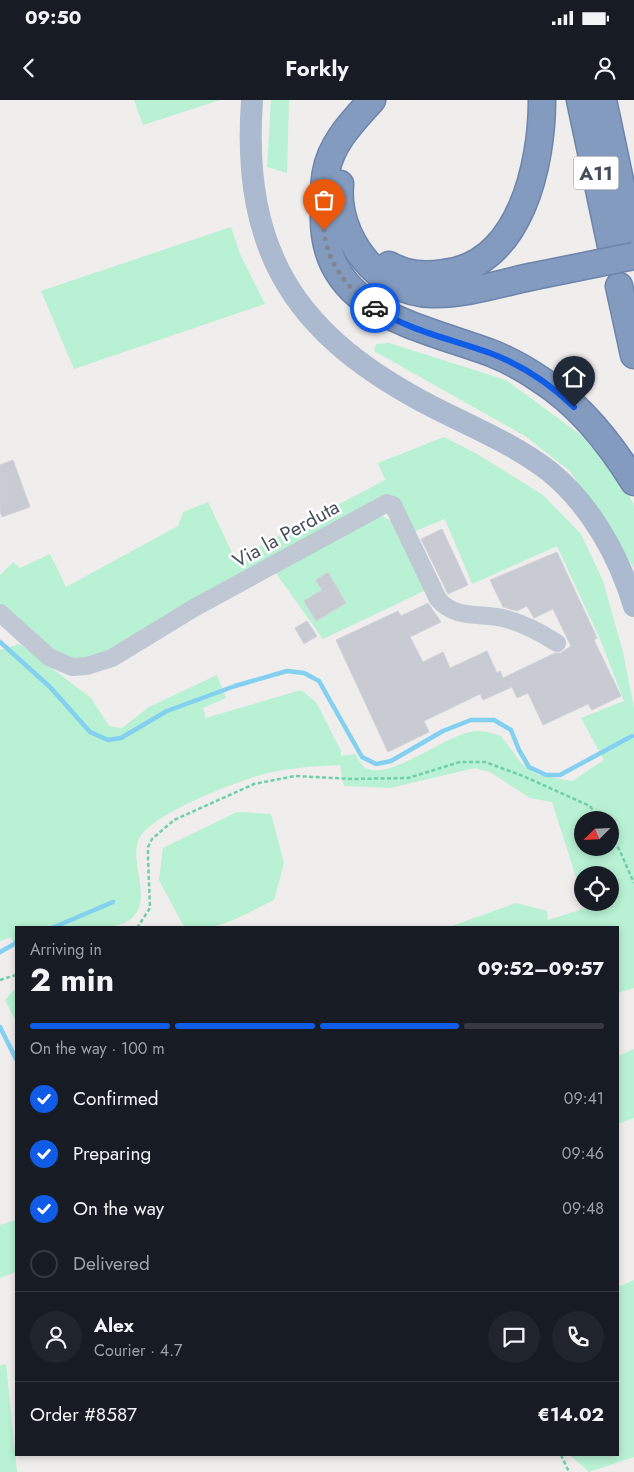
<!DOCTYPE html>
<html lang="en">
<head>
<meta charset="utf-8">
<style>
  body { margin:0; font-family:Jost,sans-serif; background:#20242c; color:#f1f3f6; height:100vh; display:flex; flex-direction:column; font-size:19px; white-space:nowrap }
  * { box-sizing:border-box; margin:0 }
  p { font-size:16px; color:#9ea1a6 }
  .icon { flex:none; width:28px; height:28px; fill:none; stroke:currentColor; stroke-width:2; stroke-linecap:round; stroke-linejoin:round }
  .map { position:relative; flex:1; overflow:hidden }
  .panel { position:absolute; left:15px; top:826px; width:604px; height:530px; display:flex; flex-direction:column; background:#171b24; border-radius:0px; box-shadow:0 2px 8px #0003 }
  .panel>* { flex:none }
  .needle { width:32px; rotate:246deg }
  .fabs { position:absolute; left:574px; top:711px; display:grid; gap:10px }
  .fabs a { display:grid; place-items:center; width:45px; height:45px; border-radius:50%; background:#171b24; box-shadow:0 2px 8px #0003; font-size:25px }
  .pin { position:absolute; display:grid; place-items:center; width:42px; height:42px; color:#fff; margin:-51px -21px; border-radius:50% 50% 50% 0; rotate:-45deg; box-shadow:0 0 5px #0007 }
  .pin .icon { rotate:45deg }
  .courier { position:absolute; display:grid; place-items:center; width:50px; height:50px; margin:-25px; border:4px solid #105ce7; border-radius:50%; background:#fff; color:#222; box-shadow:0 1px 6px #0007 }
  .head em { font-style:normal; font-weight:700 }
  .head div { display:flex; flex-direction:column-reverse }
  .head { display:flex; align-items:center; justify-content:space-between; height:85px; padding:0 15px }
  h1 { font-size:32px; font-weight:700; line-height:38px }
  .bar { display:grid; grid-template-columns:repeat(4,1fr); gap:8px 5px; align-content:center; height:60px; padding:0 15px }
  .bar i { height:6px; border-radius:4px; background:#363941 }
  .bar .on { background:#105ce7 }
  .bar p { grid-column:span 4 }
  .line { display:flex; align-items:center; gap:12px; padding:0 15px; border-top:1px solid #363941 }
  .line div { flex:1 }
  .round { display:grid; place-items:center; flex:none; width:52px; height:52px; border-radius:26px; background:#20242c }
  ol { padding:0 15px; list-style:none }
  li { display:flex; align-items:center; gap:15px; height:55px }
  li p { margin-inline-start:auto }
  li .icon { padding:5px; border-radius:50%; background:#105ce7; color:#fff; stroke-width:4 }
  li:last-child { color:#9ea1a6 }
  li i { width:28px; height:28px; border:2px solid #363941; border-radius:50% }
  .status { display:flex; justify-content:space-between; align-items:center; height:35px; padding:0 25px; background:#171b24; direction:ltr }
  .status svg { height:14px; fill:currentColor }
  header { display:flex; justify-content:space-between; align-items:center; height:65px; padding:0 15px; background:#171b24; font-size:22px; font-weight:700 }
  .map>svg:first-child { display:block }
</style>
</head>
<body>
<div class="status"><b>09:50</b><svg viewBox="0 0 49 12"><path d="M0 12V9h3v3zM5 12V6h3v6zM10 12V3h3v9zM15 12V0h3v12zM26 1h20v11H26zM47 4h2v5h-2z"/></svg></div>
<header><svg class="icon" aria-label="back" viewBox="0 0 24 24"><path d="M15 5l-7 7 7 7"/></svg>Forkly<svg class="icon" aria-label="person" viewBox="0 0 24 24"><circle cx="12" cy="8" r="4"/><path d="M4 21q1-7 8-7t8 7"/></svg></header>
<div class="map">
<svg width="634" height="1372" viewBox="0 0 634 1372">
  <rect width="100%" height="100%" fill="#f0eded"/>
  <!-- green -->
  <g fill="#b8f1d3" fill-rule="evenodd">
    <path d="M134 0H220L143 25Z"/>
    <path d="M271 0H289L287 73 267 67Z"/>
    <path d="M231 127 240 154 265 204 74 269 41 191Z"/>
    <path d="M389 243 506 280 581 335 623 383 634 405V468L570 371 525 336 374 251 376 244Z"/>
    <path d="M444 337 479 355 543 395 581 434 603 481 623 552 634 608V888L618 893V828L449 827 516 803 547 811 548 820 586 808 585 803 610 802V775H582V796L552 702 530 698 490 672 475 668 390 688 344 686 340 665C313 666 283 668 257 676 231 684 150 715 139 739 128 764 156 803 128 821 110 833 41 827 16 828V848L11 837 0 841V550L20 544 91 598 109 626 122 628 149 607 217 575 226 598 203 608 206 618 301 590 316 602 341 651V656L355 654C358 658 361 664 364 667 389 684 448 631 478 631 486 631 494 634 501 636L522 664 538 675 572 681 604 660 581 618 624 601 600 539 557 446 472 484 445 419 410 433 392 394 99 557 67 560 43 545 0 506V475L13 462 20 468 50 454 66 487 178 426 183 412 208 402 235 459 385 380 378 363ZM582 720H610V748H582Z"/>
    <path d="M381 415 392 422 426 490 323 539 275 472Z"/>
    <path d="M237 712 271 714 284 763 274 800C250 811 208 838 183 825L159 780 163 748Z"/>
    <path d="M16 888V922L5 900Z"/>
    <path d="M634 949V1018L618 1024V956Z"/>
    <path d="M16 1120V1172L0 1178V1125Z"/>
    <path d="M634 1180V1357L589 1372 570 1355H618V1187Z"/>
    <path d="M6 1264 17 1372H0V1265Z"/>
  </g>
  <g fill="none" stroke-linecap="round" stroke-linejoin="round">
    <!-- stream -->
    <g stroke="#83d0f0" stroke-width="4.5">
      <path d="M0 542 50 587 90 632 108 640 121 638 167 611 235 586 287 571 304 573 319 581 362 657 376 664 391 661 443 631 471 620H494L511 630 519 650 529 667 546 675H560L632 636"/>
      <path d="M52 828 113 802"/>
      <path d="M0 852 16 843"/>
      <path d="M0 927 16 959"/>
    </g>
  </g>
  <!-- building -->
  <g fill="#c9cbd3" stroke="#d1d2d9">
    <path d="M13 360 30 407 2 417 0 411V365Z"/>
    <path d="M442 429 468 485 448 494 421 439Z"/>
    <path d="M557 452 597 538 594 540 621 596 592 610 588 604 543 625 528 593 517 598 512 587 483 600 480 594 424 621 429 632 388 652 336 540 398 511 401 516 428 503 441 522 410 537 423 562 443 552 450 568 487 551 497 573 500 571 503 578 555 553H561L571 546 553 509 534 518 527 506 517 511 503 507 490 480Z"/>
    <path d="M328 472 346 503 316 521 304 501 322 490 316 480Z"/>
    <path d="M307 521 317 536 304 544 295 528Z"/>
  </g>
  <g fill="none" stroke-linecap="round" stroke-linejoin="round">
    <!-- highway casing -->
    <g stroke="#6d85ab" stroke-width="29">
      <g id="highway">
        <path d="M372 0C353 21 331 43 326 72 323 86 325 100 324 114 321 212 419 226 491 253 509 260 525 269 541 280 580 305 610 343 634 382"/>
        <path d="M580 0 611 146"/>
        <path d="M603 0 633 142"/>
        <path d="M340 84C335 136 377 193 432 194 464 195 498 184 530 177"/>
        <path d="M389 165C407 175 424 176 444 173 521 165 542 63 542 0"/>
        <path d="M619 186 634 255"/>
      </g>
    </g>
    <!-- path -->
    <g stroke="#6fd0a8" stroke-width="2.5" stroke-dasharray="4 2.5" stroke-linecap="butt">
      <path d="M610 736 619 749 634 783"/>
      <path d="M137 828 150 808 148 759V747L152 739 174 720 254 684 295 676 353 679 408 678 460 662H485L523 676 590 706 599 720"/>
      <path d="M0 880 16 875"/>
      <path d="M561 1355 569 1372"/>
    </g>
    <!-- minor -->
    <path stroke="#c0c8d3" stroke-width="18" d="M0 513 49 557 72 567 87 566 112 558 194 508 387 403 393 405 438 499C454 519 480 513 503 518 523 523 540 532 557 543"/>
    <!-- major -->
    <path stroke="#abbace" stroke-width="22" d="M252 0C241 156 298 237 433 307 472 327 514 344 549 371 590 404 619 456 634 506"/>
    <!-- highway -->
    <use href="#highway" stroke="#829bbf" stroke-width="26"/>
    <!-- highway-bridge casing -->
    <g stroke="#6d85ab" stroke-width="29" stroke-linecap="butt">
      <path id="highway-bridge" d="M530 177 634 156"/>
    </g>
    <!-- highway-bridge -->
    <use href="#highway-bridge" stroke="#829bbf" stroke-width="26"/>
  </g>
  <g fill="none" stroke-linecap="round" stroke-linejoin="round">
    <!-- done -->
    <path stroke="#81868e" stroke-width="5" stroke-dasharray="0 9" d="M324 130C327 164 348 189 375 208"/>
    <!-- route -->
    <path stroke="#105ce7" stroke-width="6" d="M375 208C409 231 452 239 490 253 522 265 550 284 574 307"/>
  </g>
  <g text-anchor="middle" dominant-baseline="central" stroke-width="5" stroke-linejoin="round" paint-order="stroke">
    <!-- shield labels -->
    <rect fill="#fff" stroke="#7d848c" stroke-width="1" x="573.5" y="56.5" width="45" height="33" rx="4"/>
    <g font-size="19" font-weight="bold" fill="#454f5b">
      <text x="596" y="73">A11</text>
    </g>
    <!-- street labels -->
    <g font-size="20" fill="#454f5b" stroke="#fff">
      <text transform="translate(286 434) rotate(-29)">Via la Perduta</text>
    </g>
  </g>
</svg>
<div class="fabs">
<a><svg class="needle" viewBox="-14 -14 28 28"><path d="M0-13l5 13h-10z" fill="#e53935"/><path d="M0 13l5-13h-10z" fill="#9ea1a6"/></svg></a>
<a><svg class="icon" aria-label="locate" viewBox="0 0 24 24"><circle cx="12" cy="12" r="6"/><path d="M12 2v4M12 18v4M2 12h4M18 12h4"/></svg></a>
</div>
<div class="pin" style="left:324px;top:130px;background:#ea580c"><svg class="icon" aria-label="bag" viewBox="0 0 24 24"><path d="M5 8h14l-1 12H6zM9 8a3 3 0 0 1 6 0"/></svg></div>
<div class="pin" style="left:574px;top:307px;background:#1f2937"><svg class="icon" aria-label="home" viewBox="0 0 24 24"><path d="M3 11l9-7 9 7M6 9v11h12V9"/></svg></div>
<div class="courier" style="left:375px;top:208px"><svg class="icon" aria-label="car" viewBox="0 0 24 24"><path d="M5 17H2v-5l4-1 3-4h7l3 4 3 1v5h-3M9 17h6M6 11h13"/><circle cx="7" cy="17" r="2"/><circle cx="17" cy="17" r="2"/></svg></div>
<section class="panel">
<div class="head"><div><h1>2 min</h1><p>Arriving in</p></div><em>09:52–09:57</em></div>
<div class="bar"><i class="on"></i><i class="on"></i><i class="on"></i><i></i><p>On the way · 100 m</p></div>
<ol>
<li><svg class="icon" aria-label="check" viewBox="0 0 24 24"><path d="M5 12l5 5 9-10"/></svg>Confirmed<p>09:41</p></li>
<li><svg class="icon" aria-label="check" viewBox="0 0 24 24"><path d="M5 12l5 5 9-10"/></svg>Preparing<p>09:46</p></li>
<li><svg class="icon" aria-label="check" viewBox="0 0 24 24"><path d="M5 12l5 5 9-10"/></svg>On the way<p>09:48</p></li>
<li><i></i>Delivered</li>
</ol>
<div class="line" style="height:90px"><a class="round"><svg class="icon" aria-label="person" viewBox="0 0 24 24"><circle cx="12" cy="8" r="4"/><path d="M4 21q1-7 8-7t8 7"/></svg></a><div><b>Alex</b><p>Courier · 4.7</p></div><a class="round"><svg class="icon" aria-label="chat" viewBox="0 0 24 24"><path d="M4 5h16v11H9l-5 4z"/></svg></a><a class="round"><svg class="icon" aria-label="phone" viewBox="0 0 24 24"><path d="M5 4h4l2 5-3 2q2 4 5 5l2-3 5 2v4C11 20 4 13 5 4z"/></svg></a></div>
<div class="line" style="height:65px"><div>Order #8587</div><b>€14.02</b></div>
</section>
</div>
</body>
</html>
